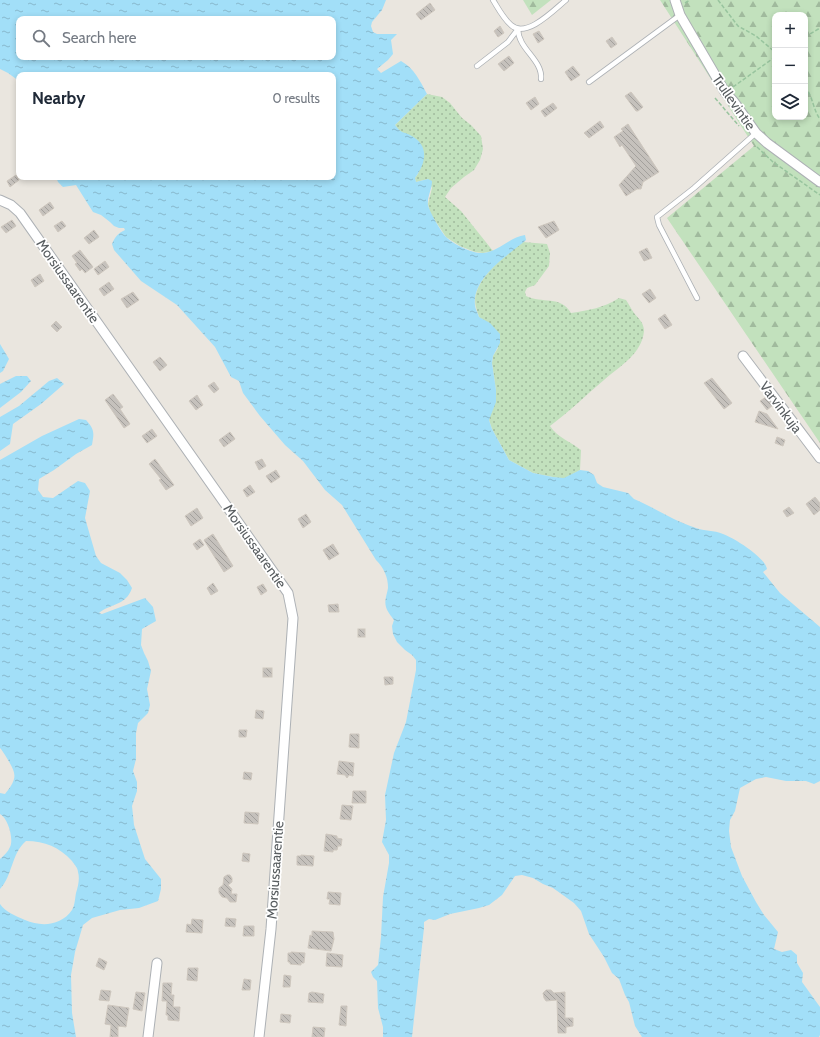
<!DOCTYPE html>
<html lang="en">
<head>
<meta charset="utf-8">
<style>
  body { margin:0; font-family:Cabin,sans-serif; background:#f2f2f3; color:#1f2937 }
  .controls { position:absolute; right:12px; top:12px; display:grid; overflow:hidden; border-radius:8px; box-shadow:0 2px 6px #0003 }
  .controls button { width:36px; height:36px; display:grid; place-items:center; padding:0; border:0; border-bottom:1px solid #e0e1e3; background:#fff; color:#1f2937; font:20px sans-serif }
  .list { margin:0; padding:0; list-style:none }
  h2 { display:flex; justify-content:space-between; align-items:center; height:52px; margin:0; padding:0 16px; font-size:17px }
  h2 small { font-size:13px; font-weight:400; color:#747a83 }
  .icon { flex:none; width:22px; height:22px; fill:none; stroke:currentColor; stroke-width:2; stroke-linecap:round; stroke-linejoin:round }
  .map { position:relative; flex:none; width:820px; height:1037px; overflow:hidden }
  .search { position:absolute; background:#fff; box-shadow:0 2px 6px #0003; left:16px; top:16px; width:320px; height:44px; display:flex; align-items:center; gap:10px; box-sizing:border-box; padding:0 14px; border-radius:8px; color:#747a83; font-size:15px }
  .panel { position:absolute; background:#fff; box-shadow:0 2px 6px #0003; left:16px; top:72px; width:320px; height:108px; border-radius:8px }
  .map>svg:first-child { display:block }
  .green { fill:url(#green-dots) }
  .forest { fill:url(#forest-firs); fill-rule:evenodd }
  .water { fill:url(#water-ripples); fill-rule:evenodd }
  .building { fill:url(#building-back-hatch); stroke:#cec7be }
  .lines { fill:none; stroke-linecap:round; stroke-linejoin:round }
  .service-casing { stroke:#adb1b5; stroke-width:6 }
  .minor-casing { stroke:#adb1b5; stroke-width:11 }
  .path { stroke:#98c49e; stroke-width:1.5; stroke-dasharray:4 2; stroke-linecap:butt }
  .service { stroke:#fff; stroke-width:4.5 }
  .minor { stroke:#fff; stroke-width:9 }
  .labels { text-anchor:middle; dominant-baseline:central; stroke-width:3.5; stroke-linejoin:round; paint-order:stroke }
  .street-label { font-size:14px; fill:#585d60; stroke:#fff }
</style>
</head>
<body>
<div class="map">
<svg width="820" height="1037" viewBox="0 0 820 1037">
  <defs>
    <pattern id="green-dots" width="8" height="8" patternUnits="userSpaceOnUse"><rect width="8" height="8" fill="#c2e1bd"/><path d="M2 2h.1M6 6h.1" fill="none" stroke="#a0ba9d" stroke-width="1.8" stroke-linecap="round"/></pattern>
    <pattern id="forest-firs" width="22" height="20" patternUnits="userSpaceOnUse"><rect width="22" height="20" fill="#c2e1bd"/><path d="M5 1l3.5 6h-7zM16 11l3.5 6h-7z" fill="#a0ba9d"/></pattern>
    <pattern id="water-ripples" width="26" height="14" patternUnits="userSpaceOnUse"><rect width="26" height="14" fill="#a2dff8"/><path d="M2 4q2-2 4 0t4 0M15 11q2-2 4 0t4 0" fill="none" stroke="#87b8cc"/></pattern>
    <pattern id="building-back-hatch" width="6" height="6" patternUnits="userSpaceOnUse"><rect width="6" height="6" fill="#c5c1bc"/><path d="M-1 5l2 2M0 0l6 6M5-1l2 2" fill="none" stroke="#a3a09c"/></pattern>
  </defs>
  <rect width="100%" height="100%" fill="#eae6df"/>
  <!-- green -->
  <g class="green">
    <polygon points="427,94 442,97 450,103 462,118 471,125 481,136 483,149 480,160 474,170 464,177 451,188 445,197 461,211 493,251 483,253 475,252 460,246 446,237 430,213 428,204 432,188 428,179 416,182 415,178 419,172 410,136 401,133 395,125"/>
    <path d="M523,242L547,244L550,253L549,266L535,285L527,288L525,292L526,296C542,304 561,295 571,313C590,310 603,308 619,298L626,300C629,304 631,309 634,313C639,319 644,323 644,331C642,354 619,367 604,380C586,395 569,412 550,426C558,438 571,442 581,450L580,470L564,479L553,477L533,473L509,460L492,429L489,420L496,390L492,363L493,356L498,348C490,335 479,322 476,307C469,282 506,255 523,242Z"/>
  </g>
  <!-- forest -->
  <g class="forest">
    <polygon points="523,0 551,0 532,15"/>
    <path d="M660,0H820V443L667,218L754,146ZM775,15H805V117H775Z"/>
  </g>
  <!-- water -->
  <g class="water">
    <path d="M0,0H386L382,10L372,22L371,26L373,32L377,34H397L391,40L393,54L388,60L377,69L381,73L401,61C414,68 420,81 427,94L395,125C402,134 402,131 410,135C430,145 426,163 415,178L416,182L428,179L432,181C432,189 427,197 428,205C429,211 442,233 446,237C453,244 473,254 483,253C498,252 510,237 525,235L526,240L525,241C507,256 472,278 475,305C475,309 478,313 479,317L490,323L500,334V343L493,356L492,363L496,390V402L489,420L492,429L509,460L533,473L553,477L564,478L580,470L588,471L594,475L597,483L603,487L628,493L634,499C655,508 674,521 696,528C704,531 714,530 723,534C734,538 765,557 767,569L763,572L780,593L820,627V781L814,784L806,781H786L766,777L756,779L740,788L735,811L730,820L729,831L731,847L742,876L756,902L764,915L778,932L774,949L782,952L791,950L797,955V963L803,973L802,982L820,1007V1035L819,1037H642L635,1026L629,1002L625,995L619,979L612,973L604,957L589,934L581,911L574,903L553,888L543,884L533,878L522,875L515,876L502,895L489,905L479,908L450,914L435,920L429,919L424,922V928L412,1037H383V1027L378,1008L377,981L373,977L371,972L378,965L381,937L383,897L389,863V855L382,842L386,820L385,795L394,753L406,722L416,670V660L412,655L405,650L397,642L393,634L392,626L394,620C391,616 387,611 386,607C384,600 387,595 388,588C388,577 384,568 376,560L342,505L325,490L303,461L285,445L260,416L243,393L239,381L231,377L215,347L177,305L141,281L114,250L112,244C115,237 118,233 125,230L124,228H119L114,226L110,222L101,215L93,212L76,185L63,187L58,182L56,177H333V75H19V81L8,73L0,69ZM19,19H333V57H19Z"/>
    <polygon points="0,344 9,359 3,371 0,373"/>
    <polygon points="16,376 27,376 31,381 21,392 0,408 0,384"/>
    <polygon points="57,378 64,384 41,404 13,424 10,444 0,451 0,417 19,406 49,381"/>
    <path d="M79,419L86,420C95,430 94,433 92,445L76,454L54,470L39,479L38,490L43,497L53,498L78,481L85,483L90,491L85,518L96,556L101,563L120,573L127,580L132,588C126,606 111,603 99,613L102,614L145,598L153,607L156,621L142,629L141,645L144,653L148,661L151,671L147,689L150,705L148,713L138,723L136,733V759L133,771L137,782V791L132,806L133,815L134,825L145,859L161,879V889L158,901L139,908L120,910L92,918L83,925L75,952L71,975L72,1013L76,1037H0V904C5,912 16,916 25,920C41,927 61,926 72,910C75,905 75,898 76,893C78,886 80,879 78,872C78,868 74,864 72,861C59,847 45,841 26,841C11,854 13,875 0,889V859C4,855 8,852 10,847C14,839 8,818 0,814V793L5,794C19,777 16,773 5,755C3,752 2,750 0,748V460L42,436Z"/>
  </g>
  <!-- building -->
  <g class="building">
    <polygon points="430,3 435,10 421,20 416,14"/>
    <polygon points="500,26 504,33 498,37 494,31"/>
    <polygon points="539,31 544,39 538,43 533,34"/>
    <polygon points="612,37 617,44 611,48 606,41"/>
    <polygon points="509,56 514,63 504,71 498,64"/>
    <polygon points="573,66 580,75 571,81 565,72"/>
    <polygon points="631,92 643,107 638,111 636,111 625,96"/>
    <polygon points="535,97 539,104 531,110 526,103"/>
    <polygon points="553,103 557,108 545,117 541,111"/>
    <polygon points="600,121 604,127 589,138 584,133"/>
    <polygon points="628,124 659,172 643,182 641,189 637,189 626,196 619,185 636,166 622,145 620,147 614,137 623,131 621,129"/>
    <polygon points="16,175 19,180 10,187 7,181"/>
    <polygon points="50,202 54,208 43,216 39,210"/>
    <polygon points="12,220 16,226 6,233 1,227"/>
    <polygon points="62,221 66,226 58,232 54,226"/>
    <polygon points="554,221 559,230 546,238 538,227"/>
    <polygon points="94,230 99,237 89,244 84,238"/>
    <polygon points="647,248 652,258 644,261 639,252"/>
    <polygon points="80,250 93,267 85,273 82,269 80,271 75,264 77,263 72,256"/>
    <polygon points="105,261 109,267 98,275 94,269"/>
    <polygon points="40,274 44,281 35,287 31,280"/>
    <polygon points="109,282 114,289 104,296 99,289"/>
    <polygon points="650,289 656,298 649,303 642,294"/>
    <polygon points="133,292 139,300 127,308 121,299"/>
    <polygon points="665,314 672,325 665,329 658,319"/>
    <polygon points="56,321 62,327 57,332 51,326"/>
    <polygon points="160,357 167,365 160,371 153,362"/>
    <polygon points="712,378 732,403 724,409 704,383"/>
    <polygon points="214,382 219,389 214,393 208,386"/>
    <polygon points="113,394 123,407 120,409 130,424 124,428 105,400"/>
    <polygon points="197,395 203,405 196,410 189,401"/>
    <polygon points="766,397 773,405 767,410 760,401"/>
    <polygon points="759,411 767,414 778,429 755,422"/>
    <polygon points="152,429 157,436 147,443 142,436"/>
    <polygon points="230,432 235,439 224,447 219,440"/>
    <polygon points="777,437 785,440 783,446 775,443"/>
    <polygon points="155,459 174,485 166,490 159,480 161,479 149,464"/>
    <polygon points="262,459 266,466 259,470 255,462"/>
    <polygon points="276,470 280,477 271,483 266,476"/>
    <polygon points="250,485 255,492 247,497 243,490"/>
    <polygon points="815,497 820,503 820,510 814,515 806,504"/>
    <polygon points="789,507 794,513 787,517 783,511"/>
    <polygon points="197,508 203,518 191,526 185,516"/>
    <polygon points="306,514 311,522 303,528 298,519"/>
    <polygon points="213,534 233,566 224,572 204,540"/>
    <polygon points="200,539 204,545 197,550 193,544"/>
    <polygon points="333,544 339,554 329,560 323,550"/>
    <polygon points="213,583 218,591 211,595 207,588"/>
    <polygon points="263,584 267,591 261,595 257,587"/>
    <polygon points="338,604 339,612 329,612 328,605"/>
    <rect x="358" y="629" width="7" height="8"/>
    <rect x="263" y="668" width="9" height="9"/>
    <polygon points="384,677 393,677 393,684 385,685"/>
    <polygon points="256,710 264,711 263,719 255,718"/>
    <polygon points="239,730 247,730 246,737 239,737"/>
    <polygon points="350,734 359,734 359,748 349,747"/>
    <polygon points="339,761 354,763 353,776 349,775 347,778 345,775 337,774"/>
    <polygon points="244,772 252,773 251,780 243,779"/>
    <polygon points="353,791 366,791 366,803 352,803"/>
    <polygon points="342,805 353,806 351,820 340,819"/>
    <polygon points="245,812 259,813 258,824 244,823"/>
    <polygon points="326,834 337,836 337,838 342,839 341,846 338,846 337,850 333,850 333,852 324,851"/>
    <polygon points="243,853 250,854 249,862 242,861"/>
    <polygon points="301,855 314,856 313,866 297,865 297,856 301,856"/>
    <polygon points="227,875 230,875 232,878 232,882 228,885 232,889 231,894 237,894 236,902 230,902 227,898 222,897 219,893 219,888 223,885 224,877"/>
    <polygon points="328,892 341,893 340,905 329,904 330,899 327,899"/>
    <polygon points="226,918 236,919 235,927 225,926"/>
    <polygon points="192,919 203,920 202,933 186,932 187,924 191,925"/>
    <polygon points="244,926 254,926 254,936 243,936"/>
    <polygon points="312,931 333,932 334,939 331,951 308,948 310,935 312,936"/>
    <polygon points="291,952 305,953 304,963 301,963 301,965 290,964 290,962 288,962 288,953 291,953"/>
    <polygon points="327,953 343,955 342,967 326,966"/>
    <polygon points="99,958 107,962 104,970 96,966"/>
    <polygon points="188,968 198,968 197,981 187,980"/>
    <polygon points="284,975 291,976 290,987 283,987"/>
    <polygon points="244,979 251,980 250,990 242,990"/>
    <polygon points="163,983 172,983 171,995 174,995 173,1007 180,1007 179,1021 168,1020 168,1015 166,1015 167,1001 162,1001"/>
    <polygon points="101,990 111,991 109,1001 99,1000"/>
    <polygon points="546,990 551,990 554,993 565,992 565,1018 573,1018 573,1026 566,1027 566,1033 558,1033 557,1000 546,1001 544,998 543,993"/>
    <polygon points="136,992 145,993 142,1011 133,1009"/>
    <polygon points="312,992 324,994 323,1003 308,1002 309,993"/>
    <polygon points="108,1005 129,1008 126,1027 118,1026 118,1037 110,1037 111,1025 105,1024"/>
    <polygon points="341,1006 347,1006 346,1026 339,1025"/>
    <polygon points="281,1014 291,1015 290,1023 280,1022"/>
    <polygon points="313,1027 325,1028 324,1037 312,1037"/>
  </g>
  <g class="lines">
    <defs>
      <g id="service">
        <path d="M493,0C498,8 503,18 511,25C526,39 554,10 566,0"/>
        <path d="M518,29C518,49 543,60 541,79"/>
        <polyline points="477,66 508,42 518,29"/>
        <polyline points="589,82 680,15"/>
        <polyline points="697,298 659,225 657,217 694,188 756,133"/>
      </g>
      <g id="minor">
        <polyline points="675,0 680,15 725,92 734,102 756,133 767,143 820,182"/>
        <polyline points="0,200 11,205 20,213 288,593 293,618 271,929 259,1037"/>
        <polyline points="743,356 820,458"/>
        <polyline points="148,1037 157,963"/>
      </g>
    </defs>
    <!-- service casing -->
    <use href="#service" class="service-casing"/>
    <!-- minor casing -->
    <use href="#minor" class="minor-casing"/>
    <!-- path -->
    <g class="path">
      <polyline points="718,0 738,26 756,36 775,52"/>
      <polyline points="685,3 690,0"/>
      <polyline points="805,37 820,28"/>
      <polyline points="733,87 775,57"/>
      <path d="M805,87C813,96 813,110 820,119"/>
      <polyline points="715,98 739,126"/>
      <polyline points="757,147 773,162 820,195"/>
    </g>
    <!-- service -->
    <use href="#service" class="service"/>
    <!-- minor -->
    <use href="#minor" class="minor"/>
  </g>
  <g class="labels">
    <!-- street labels -->
    <g class="street-label">
      <text transform="translate(734 102) rotate(55)">Trullevintie</text>
      <text transform="translate(68 281) rotate(55)">Morsiussaarentie</text>
      <text transform="translate(781 407) rotate(53)">Varvinkuja</text>
      <text transform="translate(255 546) rotate(55)">Morsiussaarentie</text>
      <text transform="translate(275 870) rotate(-86)">Morsiussaarentie</text>
    </g>
  </g>
</svg>
<div class="controls">
<button>+</button>
<button>−</button>
<button><svg class="icon" aria-label="layers" viewBox="0 0 24 24"><path d="M12 4l9 5-9 5-9-5zM3 14l9 5 9-5"/></svg></button>
</div>
<div class="search"><svg class="icon" aria-label="search" viewBox="0 0 24 24"><circle cx="10" cy="10" r="6"/><path d="M15 15l6 6"/></svg>Search here</div>
<section class="panel">
<h2>Nearby<small>0 results</small></h2>
<ul class="list">
</ul>
</section>
</div>
</body>
</html>
